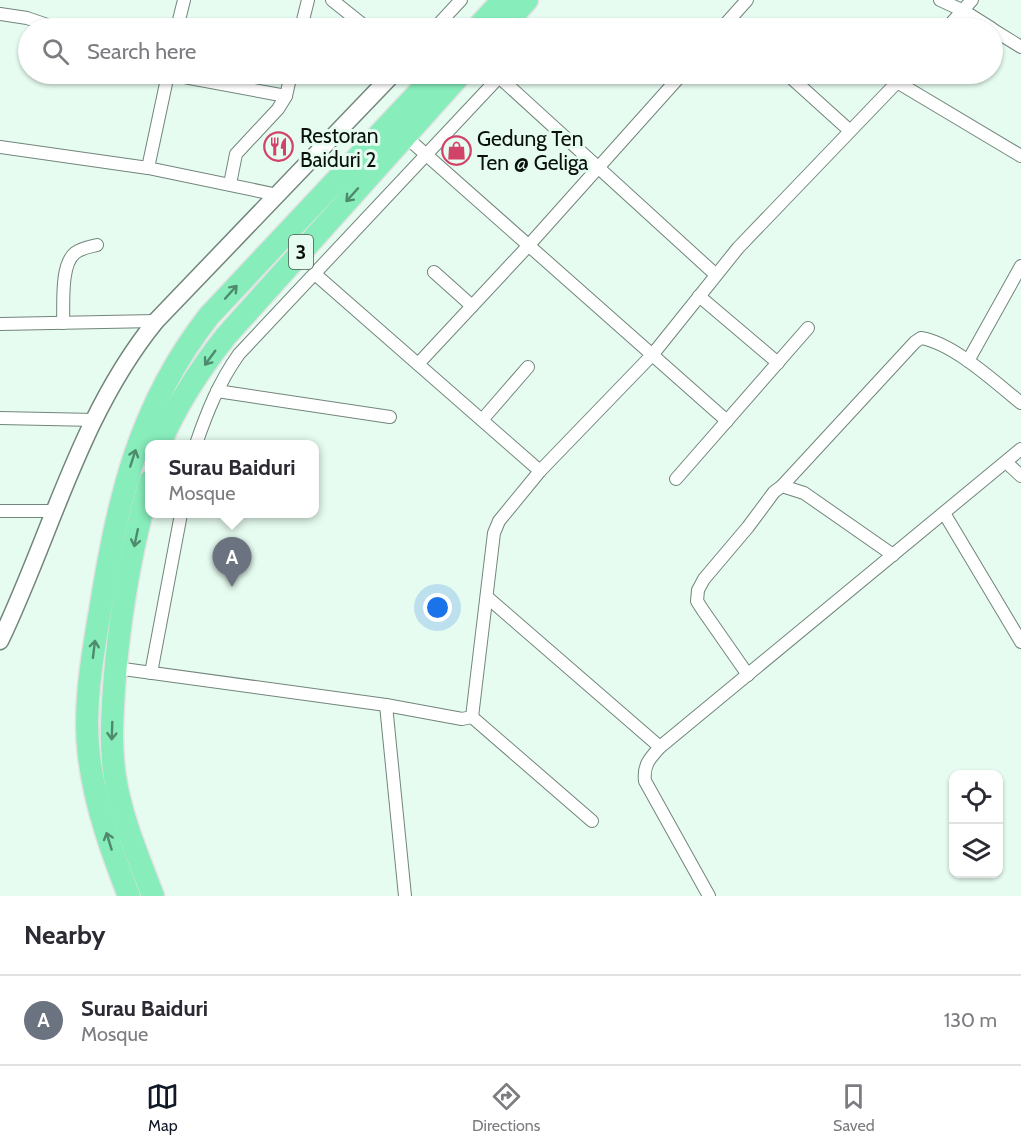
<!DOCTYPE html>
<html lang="en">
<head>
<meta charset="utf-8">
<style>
  body { margin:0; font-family:Cabin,sans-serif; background:#f7f7f7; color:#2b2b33 }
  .controls { position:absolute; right:18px; bottom:18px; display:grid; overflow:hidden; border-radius:12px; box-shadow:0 2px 4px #0004 }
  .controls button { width:54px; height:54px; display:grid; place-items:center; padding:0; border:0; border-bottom:2px solid #e1e1e2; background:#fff; color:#2b2b33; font:30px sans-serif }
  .you { position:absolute; left:438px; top:608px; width:21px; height:21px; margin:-15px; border:4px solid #fff; border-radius:50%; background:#1a73e8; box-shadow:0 0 0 9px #1a73e833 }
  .badge { display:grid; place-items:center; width:39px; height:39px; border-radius:50%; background:#111827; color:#fff; font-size:20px; font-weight:700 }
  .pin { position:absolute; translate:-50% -50px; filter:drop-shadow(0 2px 3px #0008) }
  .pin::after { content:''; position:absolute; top:32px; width:21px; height:18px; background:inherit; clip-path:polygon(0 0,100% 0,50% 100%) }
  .popup { position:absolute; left:145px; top:440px; width:174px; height:78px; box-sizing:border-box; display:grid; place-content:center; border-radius:12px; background:#fff; filter:drop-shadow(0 2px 4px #0005); font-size:20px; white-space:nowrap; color:#7c7c81 }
  .popup b { font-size:22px; color:#2b2b33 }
  .popup::after { content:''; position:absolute; left:50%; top:100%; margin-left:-12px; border:12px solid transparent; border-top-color:#fff }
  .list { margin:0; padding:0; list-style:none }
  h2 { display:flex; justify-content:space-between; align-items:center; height:78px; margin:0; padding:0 24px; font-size:26px }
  h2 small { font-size:20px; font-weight:400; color:#7c7c81 }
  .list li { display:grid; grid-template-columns:39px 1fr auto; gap:18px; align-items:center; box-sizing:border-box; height:90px; padding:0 24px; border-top:2px solid #e1e1e2 }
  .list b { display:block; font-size:22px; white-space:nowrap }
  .list p { margin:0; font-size:20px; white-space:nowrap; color:#7c7c81 }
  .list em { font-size:20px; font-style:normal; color:#7c7c81 }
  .icon { flex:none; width:33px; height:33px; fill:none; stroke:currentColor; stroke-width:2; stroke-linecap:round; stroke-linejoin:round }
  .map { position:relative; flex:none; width:1021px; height:896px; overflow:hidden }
  .search { position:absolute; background:#fff; box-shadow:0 2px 4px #0004; left:18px; right:18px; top:18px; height:66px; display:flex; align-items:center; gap:15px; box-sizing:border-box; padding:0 21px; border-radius:33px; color:#7c7c81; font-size:22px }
  .sheet { height:168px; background:#fff }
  nav { display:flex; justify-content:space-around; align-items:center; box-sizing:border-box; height:84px; border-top:2px solid #e1e1e2; background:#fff; font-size:16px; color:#7c7c81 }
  nav a { display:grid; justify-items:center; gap:3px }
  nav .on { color:#111827 }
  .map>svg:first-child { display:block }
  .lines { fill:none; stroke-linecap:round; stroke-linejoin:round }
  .street-casing { stroke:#72857b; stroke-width:14 }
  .secondary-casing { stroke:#72857b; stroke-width:19 }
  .highway-casing { stroke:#e2e2e2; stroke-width:25 }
  .street { stroke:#fff; stroke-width:12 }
  .secondary { stroke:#fff; stroke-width:16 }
  .highway { stroke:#87edbb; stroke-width:22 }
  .oneway { stroke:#4f8a6d }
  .labels { text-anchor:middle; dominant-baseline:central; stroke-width:6; stroke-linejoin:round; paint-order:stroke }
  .shield { fill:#e6fcf0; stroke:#4c5851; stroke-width:1.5 }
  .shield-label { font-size:20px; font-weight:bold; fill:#0a110d }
  .poi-label { font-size:21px; fill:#0a110d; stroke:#e6fcf0; text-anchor:start }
</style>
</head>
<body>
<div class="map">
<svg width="1021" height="896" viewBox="0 0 1021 896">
  <rect width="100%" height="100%" fill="#e6fcf0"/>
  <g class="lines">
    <defs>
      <g id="street">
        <polyline points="332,0 367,28"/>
        <polyline points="940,0 964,11 991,28"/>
        <polyline points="0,14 27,18 56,28"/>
        <polyline points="177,28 184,0"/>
        <polyline points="301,28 308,0"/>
        <polyline points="435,28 461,0"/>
        <polyline points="722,28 747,0"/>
        <polyline points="947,28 972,0"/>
        <polyline points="992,29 1021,47"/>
        <polyline points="168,74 286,96"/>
        <polyline points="787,74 849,130"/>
        <polyline points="499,77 715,274"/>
        <polyline points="897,82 1021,156"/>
        <polyline points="405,136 727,421"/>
        <polyline points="0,147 148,168 278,195"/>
        <polyline points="148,168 168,74"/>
        <polyline points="230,184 236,154 278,109 286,96 291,74"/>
        <polyline points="434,272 472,306"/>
        <polyline points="315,274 540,471"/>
        <polyline points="699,296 778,363"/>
        <path d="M63,323C64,305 60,265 75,253C81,248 89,247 97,245"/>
        <polyline points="0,324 156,321"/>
        <polyline points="968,361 1021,266"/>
        <polyline points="418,364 529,245 682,74"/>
        <polyline points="217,391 390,417"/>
        <polyline points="0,418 95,420"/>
        <polyline points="482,420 528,367"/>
        <path d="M196,444C207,412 219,382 239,354L502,74"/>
        <polyline points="1006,462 1021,476"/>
        <polyline points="676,479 808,328"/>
        <path d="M782,486L915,342L921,338C953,343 995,382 1021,403"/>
        <polyline points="0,511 55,511"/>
        <polyline points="944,513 1021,642"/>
        <polyline points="487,597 660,747"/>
        <polyline points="116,668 386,705 462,719 472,717 494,533 499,521 540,471 653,354 738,248 905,74"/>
        <polyline points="151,673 181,514"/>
        <polyline points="748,675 702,609 697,601 698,590 704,579 748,527 774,492 782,486 804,493 893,555"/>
        <polyline points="386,705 405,896"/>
        <polyline points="472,717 592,821"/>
        <path d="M709,896L645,781C643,765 650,758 660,747L1021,449"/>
      </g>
      <path id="secondary" d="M0,641C51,535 80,414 156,321L393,74"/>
      <g id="highway">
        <polyline points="477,28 503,0"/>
        <polyline points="502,28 527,0"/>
        <path d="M160,444C176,405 200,369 226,336L461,74"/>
        <path d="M150,481C131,548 119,618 114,688C112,720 110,751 116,783C123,822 139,859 153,896"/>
        <path d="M129,896C111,850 95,805 89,756C83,709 92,658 100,611C118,500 138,407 209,316L436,74"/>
      </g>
    </defs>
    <!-- street casing -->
    <use href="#street" class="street-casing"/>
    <!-- secondary casing -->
    <use href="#secondary" class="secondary-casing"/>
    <!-- highway casing -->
    <use href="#highway" class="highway-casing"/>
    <!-- street -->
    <use href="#street" class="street"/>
    <!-- secondary -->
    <use href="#secondary" class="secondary"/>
    <!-- highway -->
    <use href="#highway" class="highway"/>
  </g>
  <!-- one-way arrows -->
  <defs><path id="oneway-shaft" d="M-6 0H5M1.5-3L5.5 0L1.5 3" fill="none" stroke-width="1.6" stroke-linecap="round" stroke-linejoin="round" transform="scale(1.5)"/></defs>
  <g class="oneway">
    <use href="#oneway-shaft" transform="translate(352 195) rotate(132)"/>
    <use href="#oneway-shaft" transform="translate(231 292) rotate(-48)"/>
    <use href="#oneway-shaft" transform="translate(210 358) rotate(126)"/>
    <use href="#oneway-shaft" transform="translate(133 458) rotate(-72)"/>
    <use href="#oneway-shaft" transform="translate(136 538) rotate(102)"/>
    <use href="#oneway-shaft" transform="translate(94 649) rotate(-83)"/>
    <use href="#oneway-shaft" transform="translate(112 731) rotate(92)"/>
    <use href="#oneway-shaft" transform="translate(109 841) rotate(-107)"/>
  </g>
  <!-- icons -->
  <defs>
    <symbol id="restaurant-ring" viewBox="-11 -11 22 22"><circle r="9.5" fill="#e6fcf0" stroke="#d2436a" stroke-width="1.5"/><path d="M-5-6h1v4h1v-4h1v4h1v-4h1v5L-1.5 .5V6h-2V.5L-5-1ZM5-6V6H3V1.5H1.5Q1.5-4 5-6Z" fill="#d2436a"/></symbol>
    <symbol id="shop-ring" viewBox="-11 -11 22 22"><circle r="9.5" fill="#e6fcf0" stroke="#d2436a" stroke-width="1.5"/><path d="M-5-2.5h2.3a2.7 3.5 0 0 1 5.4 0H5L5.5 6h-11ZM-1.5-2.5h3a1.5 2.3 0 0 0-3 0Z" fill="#d2436a"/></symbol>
  </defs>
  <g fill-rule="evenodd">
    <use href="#restaurant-ring" x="262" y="130" width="33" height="33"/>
    <use href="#shop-ring" x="440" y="134" width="33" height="33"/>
  </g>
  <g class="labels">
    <!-- shield labels -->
    <rect class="shield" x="289" y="235" width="24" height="34" rx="4.5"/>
    <g class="shield-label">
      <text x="301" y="252">3</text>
    </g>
    <!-- poi labels -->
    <g class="poi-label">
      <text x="300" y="135">Restoran<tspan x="300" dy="24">Baiduri 2</tspan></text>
      <text x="477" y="138">Gedung Ten<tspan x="477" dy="24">Ten @ Geliga</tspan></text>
    </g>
  </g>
</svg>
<div class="controls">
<button><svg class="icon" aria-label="locate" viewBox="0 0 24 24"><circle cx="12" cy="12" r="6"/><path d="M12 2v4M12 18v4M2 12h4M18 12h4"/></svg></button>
<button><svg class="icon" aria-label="layers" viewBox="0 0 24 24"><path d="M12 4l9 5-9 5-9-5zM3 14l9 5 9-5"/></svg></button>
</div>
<div class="you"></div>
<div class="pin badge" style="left:232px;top:587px;background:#6b7280">A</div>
<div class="popup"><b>Surau Baiduri</b>Mosque</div>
<div class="search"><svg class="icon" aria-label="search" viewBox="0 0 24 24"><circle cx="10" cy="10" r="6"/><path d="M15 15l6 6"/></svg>Search here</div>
</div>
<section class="sheet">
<h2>Nearby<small></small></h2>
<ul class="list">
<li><span class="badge" style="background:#6b7280">A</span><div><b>Surau Baiduri</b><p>Mosque</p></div><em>130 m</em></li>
</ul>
</section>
<nav>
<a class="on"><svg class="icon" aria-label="map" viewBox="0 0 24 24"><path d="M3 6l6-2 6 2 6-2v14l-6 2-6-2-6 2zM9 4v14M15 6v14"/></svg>Map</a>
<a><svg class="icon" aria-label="directions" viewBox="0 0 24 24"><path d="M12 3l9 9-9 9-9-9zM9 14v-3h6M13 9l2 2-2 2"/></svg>Directions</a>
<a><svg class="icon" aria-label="saved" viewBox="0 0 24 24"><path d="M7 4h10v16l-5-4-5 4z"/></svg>Saved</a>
</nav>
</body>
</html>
